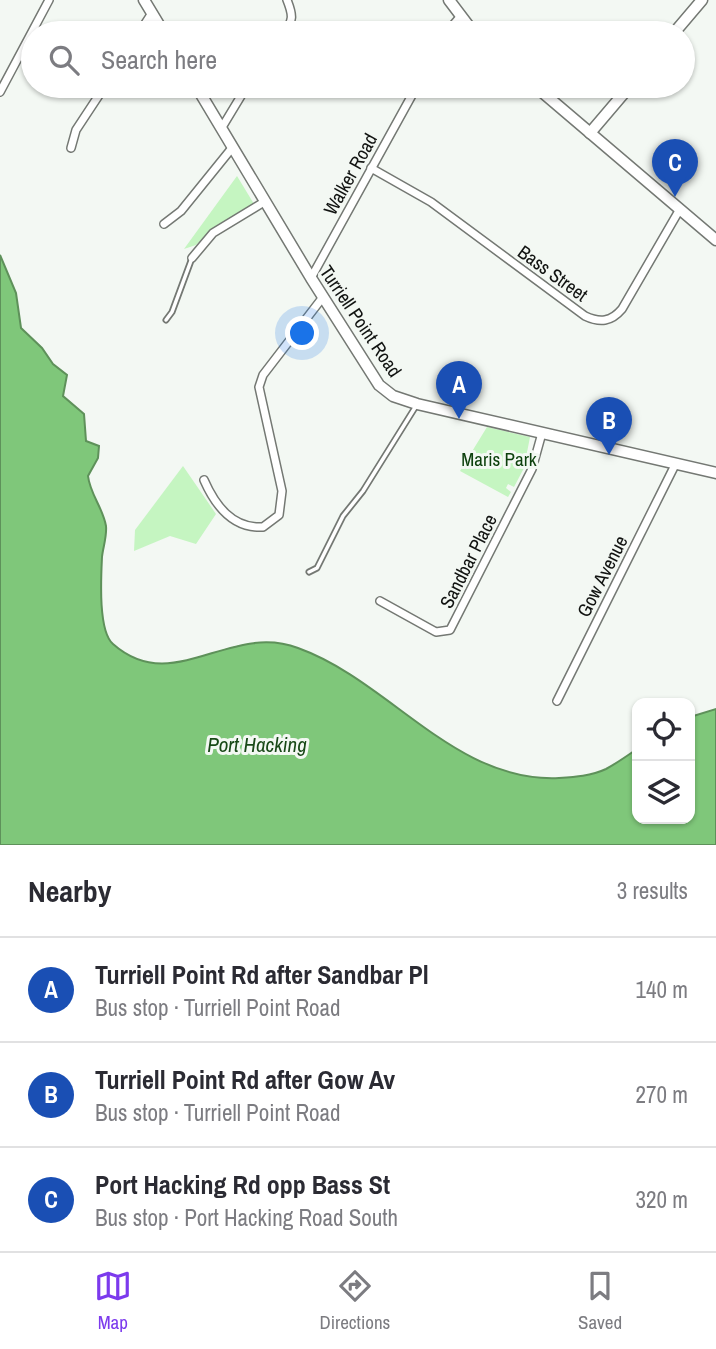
<!DOCTYPE html>
<html lang="en">
<head>
<meta charset="utf-8">
<style>
  body { margin:0; font-family:"Archivo Narrow",sans-serif; background:#f7f7f7; color:#2b2b33 }
  .controls { position:absolute; right:21px; bottom:21px; display:grid; overflow:hidden; border-radius:14px; box-shadow:0 2px 5px #0004 }
  .controls button { width:63px; height:63px; display:grid; place-items:center; padding:0; border:0; border-bottom:2px solid #e1e1e2; background:#fff; color:#2b2b33; font:35px sans-serif }
  .you { position:absolute; left:303px; top:334px; width:24px; height:24px; margin:-18px; border:5px solid #fff; border-radius:50%; background:#1a73e8; box-shadow:0 0 0 10px #1a73e833 }
  .badge { display:grid; place-items:center; width:46px; height:46px; border-radius:50%; background:#7c3aed; color:#fff; font-size:23px; font-weight:700 }
  .pin { position:absolute; translate:-50% -58px; filter:drop-shadow(0 2px 4px #0008) }
  .pin::after { content:''; position:absolute; top:37px; width:24px; height:21px; background:inherit; clip-path:polygon(0 0,100% 0,50% 100%) }
  .list { margin:0; padding:0; list-style:none }
  h2 { display:flex; justify-content:space-between; align-items:center; height:91px; margin:0; padding:0 28px; font-size:30px }
  h2 small { font-size:23px; font-weight:400; color:#7c7c81 }
  .list li { display:grid; grid-template-columns:46px 1fr auto; gap:21px; align-items:center; box-sizing:border-box; height:105px; padding:0 28px; border-top:2px solid #e1e1e2 }
  .list b { display:block; font-size:26px; white-space:nowrap }
  .list p { margin:0; font-size:23px; white-space:nowrap; color:#7c7c81 }
  .list em { font-size:23px; font-style:normal; color:#7c7c81 }
  .icon { flex:none; width:38px; height:38px; fill:none; stroke:currentColor; stroke-width:2; stroke-linecap:round; stroke-linejoin:round }
  .map { position:relative; flex:none; width:716px; height:845px; overflow:hidden }
  .search { position:absolute; background:#fff; box-shadow:0 2px 5px #0004; left:21px; right:21px; top:21px; height:77px; display:flex; align-items:center; gap:18px; box-sizing:border-box; padding:0 24px; border-radius:38px; color:#7c7c81; font-size:26px }
  .sheet { height:406px; background:#fff }
  nav { display:flex; justify-content:space-around; align-items:center; box-sizing:border-box; height:98px; border-top:2px solid #e1e1e2; background:#fff; font-size:19px; color:#7c7c81 }
  nav a { display:grid; justify-items:center; gap:4px }
  nav .on { color:#7c3aed }
  .map>svg:first-child { display:block }
  .green { fill:#c5f5c1 }
  .water { fill:#7fc77a; stroke:#5e915a; stroke-width:2 }
  .lines { fill:none; stroke-linecap:round; stroke-linejoin:round }
  .lane-casing { stroke:#747873; stroke-width:7 }
  .street-casing { stroke:#747873; stroke-width:10 }
  .secondary-casing { stroke:#747873; stroke-width:13 }
  .lane { stroke:#fff; stroke-width:3.5 }
  .street { stroke:#fff; stroke-width:7 }
  .secondary { stroke:#fff; stroke-width:10 }
  .labels { text-anchor:middle; dominant-baseline:central; stroke-width:6; stroke-linejoin:round; paint-order:stroke }
  .street-label { font-size:19px; fill:#111311; stroke:#f3f8f3 }
  .park-label { font-size:19px; fill:#0d400d; stroke:#f3f8f3 }
  .water-label { font-size:21px; font-style:italic; fill:#184917; stroke:#f3f8f3 }
</style>
</head>
<body>
<div class="map">
<svg width="716" height="845" viewBox="0 0 716 845">
  <rect width="100%" height="100%" fill="#f3f8f3"/>
  <!-- green -->
  <g class="green">
    <polygon points="237,176 254,204 211,230 196,245 184,249"/>
    <polygon points="487,427 530,437 524,468 514,487 508,484 506,488 511,492 508,497 460,471"/>
    <polygon points="183,466 216,514 196,544 170,536 134,551 135,530"/>
  </g>
  <!-- water -->
  <path class="water" d="M0,255L16,293L21,328L42,348L53,364L67,375L63,396L84,414L86,441L99,446L98,458L88,476C90,494 103,508 106,526C107,537 103,547 102,557C101,578 98,631 113,644C173,697 229,622 298,648C390,681 455,783 559,778C575,777 591,776 606,769C617,763 627,756 637,749V819H690V717L716,709V845H0Z"/>
  <g class="lines">
    <defs>
      <g id="lane">
        <polyline points="166,320 172,312 192,258"/>
        <polyline points="309,572 317,568 343,516 363,491 416,406"/>
      </g>
      <g id="street">
        <polyline points="139,33 152,13"/>
        <path d="M283,33C294,21 293,15 287,0"/>
        <polyline points="446,33 460,17"/>
        <polyline points="0,92 49,0"/>
        <polyline points="221,129 247,86"/>
        <polyline points="71,148 76,130 105,86"/>
        <path d="M371,168L431,202L585,316C600,323 611,322 622,309L680,209"/>
        <polyline points="164,224 181,211 232,148"/>
        <polyline points="192,258 213,233 264,202"/>
        <polyline points="311,278 417,86"/>
        <path d="M204,480C215,505 232,529 263,527L279,515L282,491L259,387L263,375L323,297"/>
        <polyline points="380,601 436,632 450,630 532,469 542,433"/>
        <polyline points="557,701 675,465"/>
      </g>
      <g id="secondary">
        <polyline points="144,0 164,33"/>
        <polyline points="449,0 474,33"/>
        <polyline points="674,33 702,0"/>
        <polyline points="196,86 311,278 379,385 393,396 417,404 716,473"/>
        <polyline points="535,86 716,240"/>
        <polyline points="590,133 630,86"/>
      </g>
    </defs>
    <!-- lane casing -->
    <use href="#lane" class="lane-casing"/>
    <!-- street casing -->
    <use href="#street" class="street-casing"/>
    <!-- secondary casing -->
    <use href="#secondary" class="secondary-casing"/>
    <!-- lane -->
    <use href="#lane" class="lane"/>
    <!-- street -->
    <use href="#street" class="street"/>
    <!-- secondary -->
    <use href="#secondary" class="secondary"/>
  </g>
  <g class="labels">
    <!-- street labels -->
    <g class="street-label">
      <text transform="translate(350 174) rotate(-61)">Walker Road</text>
      <text transform="translate(553 273) rotate(36)">Bass Street</text>
      <text transform="translate(361 321) rotate(56)">Turriell Point Road</text>
      <text transform="translate(468 561) rotate(-63)">Sandbar Place</text>
      <text transform="translate(602 576) rotate(-63)">Gow Avenue</text>
    </g>
    <!-- park labels -->
    <g class="park-label">
      <text x="499" y="459">Maris Park</text>
    </g>
    <!-- water labels -->
    <g class="water-label">
      <text x="257" y="744">Port Hacking</text>
    </g>
  </g>
</svg>
<div class="controls">
<button><svg class="icon" aria-label="locate" viewBox="0 0 24 24"><circle cx="12" cy="12" r="6"/><path d="M12 2v4M12 18v4M2 12h4M18 12h4"/></svg></button>
<button><svg class="icon" aria-label="layers" viewBox="0 0 24 24"><path d="M12 4l9 5-9 5-9-5zM3 14l9 5 9-5"/></svg></button>
</div>
<div class="you"></div>
<div class="pin badge" style="left:459px;top:419px;background:#1a4fb4">A</div>
<div class="pin badge" style="left:609px;top:455px;background:#1a4fb4">B</div>
<div class="pin badge" style="left:675px;top:197px;background:#1a4fb4">C</div>
<div class="search"><svg class="icon" aria-label="search" viewBox="0 0 24 24"><circle cx="10" cy="10" r="6"/><path d="M15 15l6 6"/></svg>Search here</div>
</div>
<section class="sheet">
<h2>Nearby<small>3 results</small></h2>
<ul class="list">
<li><span class="badge" style="background:#1a4fb4">A</span><div><b>Turriell Point Rd after Sandbar Pl</b><p>Bus stop · Turriell Point Road</p></div><em>140 m</em></li>
<li><span class="badge" style="background:#1a4fb4">B</span><div><b>Turriell Point Rd after Gow Av</b><p>Bus stop · Turriell Point Road</p></div><em>270 m</em></li>
<li><span class="badge" style="background:#1a4fb4">C</span><div><b>Port Hacking Rd opp Bass St</b><p>Bus stop · Port Hacking Road South</p></div><em>320 m</em></li>
</ul>
</section>
<nav>
<a class="on"><svg class="icon" aria-label="map" viewBox="0 0 24 24"><path d="M3 6l6-2 6 2 6-2v14l-6 2-6-2-6 2zM9 4v14M15 6v14"/></svg>Map</a>
<a><svg class="icon" aria-label="directions" viewBox="0 0 24 24"><path d="M12 3l9 9-9 9-9-9zM9 14v-3h6M13 9l2 2-2 2"/></svg>Directions</a>
<a><svg class="icon" aria-label="saved" viewBox="0 0 24 24"><path d="M7 4h10v16l-5-4-5 4z"/></svg>Saved</a>
</nav>
</body>
</html>
